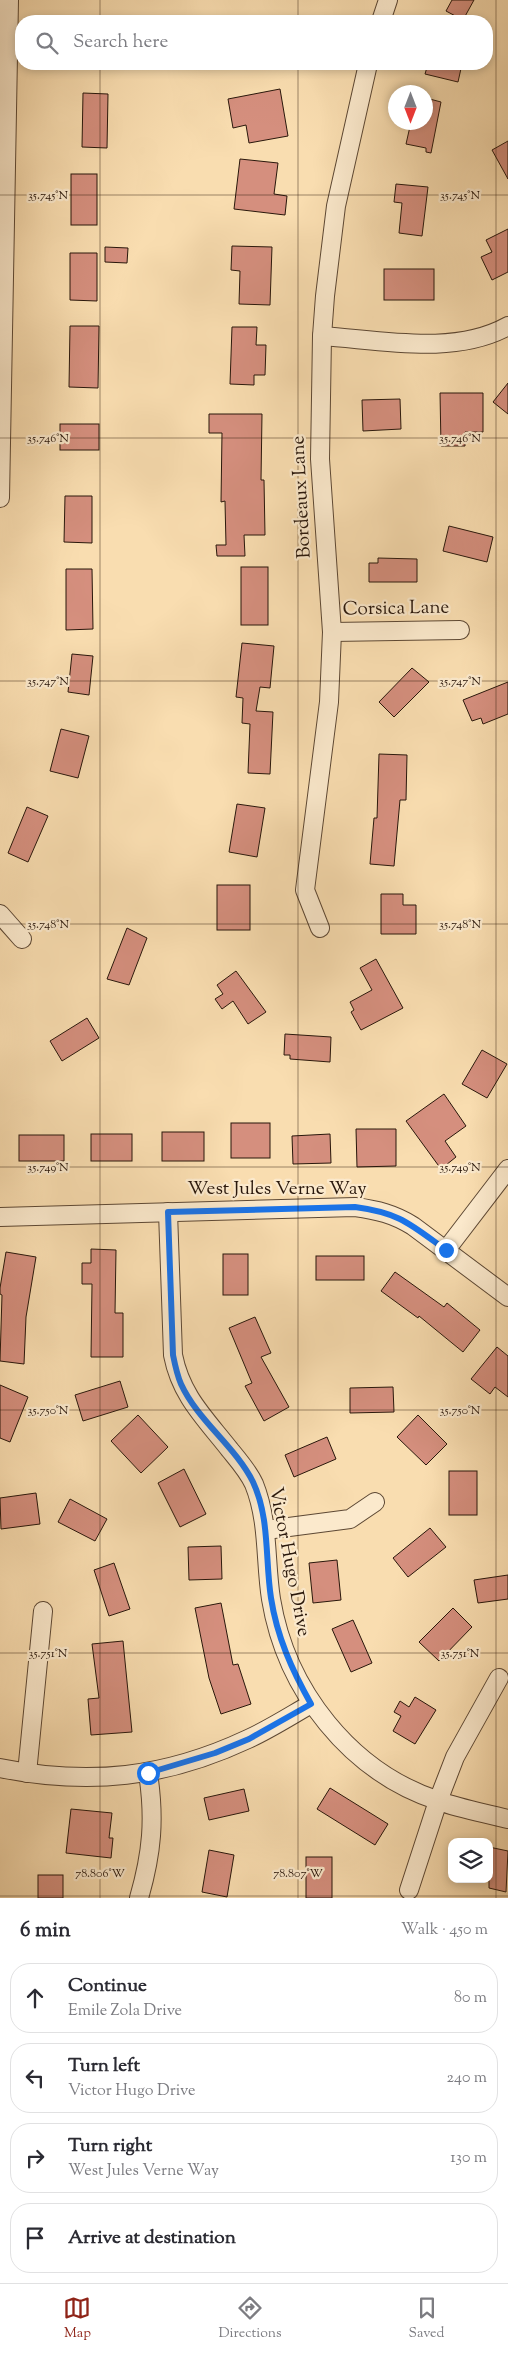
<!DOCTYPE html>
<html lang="en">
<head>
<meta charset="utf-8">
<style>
  body { margin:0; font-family:"Sorts Mill Goudy",serif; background:#f2f2f3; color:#2b2b33 }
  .controls { position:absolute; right:15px; bottom:15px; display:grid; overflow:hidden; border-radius:10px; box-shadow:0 2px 8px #0003 }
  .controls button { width:45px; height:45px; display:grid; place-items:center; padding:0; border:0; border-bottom:1px solid #e1e1e2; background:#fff; color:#2b2b33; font:25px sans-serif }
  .compass { position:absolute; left:388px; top:85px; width:45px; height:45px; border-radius:50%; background:#fff; box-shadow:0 2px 8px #0003; rotate:180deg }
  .stop { position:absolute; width:15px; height:15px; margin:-11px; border:4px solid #1a73e8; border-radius:50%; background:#fff }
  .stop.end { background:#1a73e8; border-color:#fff; box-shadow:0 1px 5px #0008 }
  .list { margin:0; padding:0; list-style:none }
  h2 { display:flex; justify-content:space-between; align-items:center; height:65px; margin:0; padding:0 20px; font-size:21px }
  h2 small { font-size:16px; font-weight:400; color:#7c7c81 }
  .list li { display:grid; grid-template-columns:32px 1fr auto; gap:15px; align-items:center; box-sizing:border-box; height:70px; margin:0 10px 10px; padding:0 10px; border:1px solid #e1e1e2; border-radius:20px }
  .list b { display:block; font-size:19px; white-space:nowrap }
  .list p { margin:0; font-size:16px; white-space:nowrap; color:#7c7c81 }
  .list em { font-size:16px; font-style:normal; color:#7c7c81 }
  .icon { flex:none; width:28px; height:28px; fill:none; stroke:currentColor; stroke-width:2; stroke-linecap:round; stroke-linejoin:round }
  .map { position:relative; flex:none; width:508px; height:1898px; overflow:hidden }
  .search { position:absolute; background:#fff; box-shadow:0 2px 8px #0003; left:15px; right:15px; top:15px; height:55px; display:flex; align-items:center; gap:12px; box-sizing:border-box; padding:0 18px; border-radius:20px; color:#7c7c81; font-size:19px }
  .sheet { height:385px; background:#fff }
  nav { display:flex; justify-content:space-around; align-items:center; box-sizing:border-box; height:70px; border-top:1px solid #e1e1e2; background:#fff; font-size:14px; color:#7c7c81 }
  nav a { display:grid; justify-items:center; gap:2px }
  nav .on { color:#8f2418 }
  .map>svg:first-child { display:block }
  .building { fill:#d58f7e; stroke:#29170b }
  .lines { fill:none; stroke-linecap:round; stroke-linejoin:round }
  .minor-casing { stroke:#5d4834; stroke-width:20 }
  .minor { stroke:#fbe9cc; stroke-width:18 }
  .route { stroke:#1a73e8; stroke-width:6 }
  .ticks { fill:none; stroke:#29170b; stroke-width:1; stroke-opacity:0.45 }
  .labels { text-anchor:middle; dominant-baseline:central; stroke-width:4.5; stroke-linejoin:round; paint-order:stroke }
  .street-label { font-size:19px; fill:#29170b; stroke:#fbe9cc }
  .ticks-label { font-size:12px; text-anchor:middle; fill:#29170b; stroke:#fbe9cc; stroke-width:4.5; stroke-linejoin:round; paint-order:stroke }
</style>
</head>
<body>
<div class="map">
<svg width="508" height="1898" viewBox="0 0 508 1898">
  <rect width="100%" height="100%" fill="#f9ddb0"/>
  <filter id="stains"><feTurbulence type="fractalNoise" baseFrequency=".004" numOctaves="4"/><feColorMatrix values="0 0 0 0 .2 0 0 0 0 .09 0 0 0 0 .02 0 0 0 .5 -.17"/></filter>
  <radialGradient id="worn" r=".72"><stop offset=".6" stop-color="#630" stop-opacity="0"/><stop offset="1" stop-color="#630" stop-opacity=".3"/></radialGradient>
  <!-- building -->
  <g class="building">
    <polygon points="452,0 474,0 463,20 446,11"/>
    <polygon points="428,64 462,64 458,82 425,74"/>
    <polygon points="280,89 288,136 249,143 246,125 233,128 228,99"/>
    <polygon points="83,93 108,94 107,148 82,147"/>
    <polygon points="426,98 441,102 431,153 426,152 426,148 406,144 411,122 426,122"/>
    <polygon points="508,141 508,179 492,150"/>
    <polygon points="240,159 278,163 274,194 287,196 285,215 234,209"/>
    <rect x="71" y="174" width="26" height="51"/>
    <polygon points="396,184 428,187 422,236 399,233 402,203 394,202"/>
    <polygon points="508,229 508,272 492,280 481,257 492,252 486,240"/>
    <polygon points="232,246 272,247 270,305 239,304 240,271 231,270"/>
    <polygon points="105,247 128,248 127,263 105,262"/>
    <polygon points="70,253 97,253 97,301 70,300"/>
    <rect x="384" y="269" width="50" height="31"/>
    <polygon points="70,326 99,326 98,388 69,387"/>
    <polygon points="232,327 257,327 256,345 266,345 265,375 254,375 254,385 230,384"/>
    <polygon points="508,383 508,414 493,402"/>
    <polygon points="440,393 483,393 483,432 465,432 465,446 441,446"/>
    <polygon points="400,399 401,429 363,431 362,400"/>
    <polygon points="209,414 262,414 261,480 264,480 265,535 244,535 245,556 217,556 216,545 226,545 225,501 221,502 222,433 209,433"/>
    <rect x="60" y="424" width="39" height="26"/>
    <polygon points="65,496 92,496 92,543 64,542"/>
    <polygon points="449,526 493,537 487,562 443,551"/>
    <polygon points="378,558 417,559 417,582 369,582 369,563 378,563"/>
    <rect x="241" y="567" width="27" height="58"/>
    <polygon points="66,569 92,569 93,629 66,630"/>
    <polygon points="242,643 274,646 270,688 260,687 256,711 273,712 270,774 248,773 250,724 242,723 243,698 236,697"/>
    <polygon points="72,654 93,656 89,695 68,692"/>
    <polygon points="412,668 429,682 394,717 379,702"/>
    <polygon points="508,682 508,714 483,724 481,718 472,721 463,700"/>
    <polygon points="61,729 89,736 78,778 50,771"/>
    <polygon points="379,754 407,755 406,800 400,800 394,866 370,864 374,818 377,818"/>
    <polygon points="237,804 265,808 257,857 229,852"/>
    <polygon points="27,807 48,816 28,862 8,853"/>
    <rect x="217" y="885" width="33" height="45"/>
    <polygon points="381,894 403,894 403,905 416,905 416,934 381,934"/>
    <polygon points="127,928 147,938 129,985 107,979"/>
    <polygon points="376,959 403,1008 361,1030 351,1012 354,1010 350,1002 372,990 360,968"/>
    <polygon points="236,971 266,1012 248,1024 233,1001 222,1009 215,999 223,994 217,985"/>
    <polygon points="87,1018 99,1038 62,1061 50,1041"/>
    <polygon points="285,1034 331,1037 330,1062 290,1059 290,1055 284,1055"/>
    <polygon points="482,1050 507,1064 487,1098 462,1084"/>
    <polygon points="444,1094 466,1126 445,1141 456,1157 441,1169 406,1121"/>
    <rect x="231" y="1123" width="39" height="35"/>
    <polygon points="356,1129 396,1129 396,1166 357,1167"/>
    <rect x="162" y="1132" width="42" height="29"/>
    <rect x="91" y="1134" width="41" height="27"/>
    <polygon points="330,1134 331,1163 293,1164 292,1136"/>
    <rect x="19" y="1135" width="45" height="26"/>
    <polygon points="91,1249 116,1250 115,1313 123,1313 123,1357 91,1357 92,1284 82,1284 82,1263 91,1263"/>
    <polygon points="6,1252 36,1257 26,1317 24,1364 0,1361 2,1295 0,1294 0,1288"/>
    <rect x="223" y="1254" width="25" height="41"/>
    <rect x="316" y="1256" width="48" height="24"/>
    <polygon points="395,1272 444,1307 447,1303 480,1330 463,1352 419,1316 418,1318 381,1291"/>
    <polygon points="255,1317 271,1353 261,1357 289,1407 264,1421 245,1386 252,1383 229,1328"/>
    <polygon points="497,1347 508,1356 508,1397 495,1387 490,1394 471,1379"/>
    <polygon points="120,1381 128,1407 83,1421 75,1395"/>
    <polygon points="0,1385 28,1397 10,1442 0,1438"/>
    <polygon points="393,1387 394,1412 350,1413 350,1388"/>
    <polygon points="138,1415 168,1447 141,1473 111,1441"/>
    <polygon points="418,1415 447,1444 426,1465 397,1437"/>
    <polygon points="327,1437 336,1459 294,1477 285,1455"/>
    <polygon points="184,1469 206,1514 180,1527 158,1483"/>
    <rect x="449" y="1471" width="28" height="44"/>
    <polygon points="36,1493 40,1524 1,1529 0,1498"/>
    <polygon points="70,1499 107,1519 95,1541 58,1522"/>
    <polygon points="430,1528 446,1547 408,1577 393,1558"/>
    <polygon points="221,1546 222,1579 189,1580 188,1547"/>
    <polygon points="337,1560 341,1600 313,1603 309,1563"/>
    <polygon points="114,1563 130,1609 109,1616 94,1570"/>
    <polygon points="508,1575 508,1599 478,1603 474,1580"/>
    <polygon points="221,1603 233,1665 238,1664 251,1704 221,1714 209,1678 195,1608"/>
    <polygon points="453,1608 472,1627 439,1661 419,1642"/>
    <polygon points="353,1620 372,1663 351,1672 332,1629"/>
    <polygon points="123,1641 132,1732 91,1735 88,1699 99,1698 92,1644"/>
    <polygon points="415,1697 436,1710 415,1744 393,1731 401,1716 394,1712 400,1701 409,1707"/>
    <polygon points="330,1788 388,1824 375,1845 317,1809"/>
    <polygon points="244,1789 249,1811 209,1820 204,1798"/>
    <polygon points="71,1809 112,1813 109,1838 113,1838 111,1858 66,1853"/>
    <polygon points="489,1847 508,1851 506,1892 489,1888"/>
    <polygon points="209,1850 234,1855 227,1897 202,1892"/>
    <rect x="306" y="1857" width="26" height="41"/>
    <rect x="38" y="1875" width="25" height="23"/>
  </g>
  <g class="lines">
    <defs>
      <g id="minor">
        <polyline points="381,21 388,0"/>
        <path d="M322,336C381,340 454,356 508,326"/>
        <polyline points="0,498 9,0"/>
        <polyline points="332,632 460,630"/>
        <polyline points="0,914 22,939"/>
        <polyline points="320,928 305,890 329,702 332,632 320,459 322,336 325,296 336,206 368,64"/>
        <path d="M168,1212L173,1355C181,1396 205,1418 230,1450C239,1461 248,1471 254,1484C269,1521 265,1561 271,1599C286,1690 350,1772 439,1801C461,1809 485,1813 508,1819"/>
        <path d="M0,1217L355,1207C377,1210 394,1214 413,1226L508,1297"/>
        <polyline points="446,1250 508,1169"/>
        <polyline points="266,1530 350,1519 375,1502"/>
        <path d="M0,1768C89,1786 165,1778 248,1739C270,1729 290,1716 311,1704"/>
        <polyline points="27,1773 43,1611"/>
        <polyline points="409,1890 438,1801 455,1757 499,1678"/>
        <path d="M139,1898C152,1853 155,1819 148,1773"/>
      </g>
    </defs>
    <!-- minor casing -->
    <use href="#minor" class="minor-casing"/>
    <!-- minor -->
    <use href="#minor" class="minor"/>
  </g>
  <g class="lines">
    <!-- route -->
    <path class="route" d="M148,1773L215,1753L249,1739L311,1704C292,1670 277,1637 271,1598C265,1560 270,1518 253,1482C235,1446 198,1421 181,1384C177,1375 175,1365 173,1355L168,1212L355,1207C400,1213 410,1224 446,1250"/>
  </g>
  <!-- ticks -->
  <path class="ticks" d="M100,0V21M298,0V21M496,0V1898M100,64V1898M298,64V1898M0,195H508M0,438H508M0,681H508M0,924H508M0,1167H508M0,1410H508M0,1653H508M0,1896H508"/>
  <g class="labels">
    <!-- street labels -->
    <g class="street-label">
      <text transform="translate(302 497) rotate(-93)">Bordeaux Lane</text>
      <text transform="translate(396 609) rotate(-1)">Corsica Lane</text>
      <text x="277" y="1189">West Jules Verne Way</text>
      <text transform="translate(289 1562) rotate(79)">Victor Hugo Drive</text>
    </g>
  </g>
  <g class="ticks-label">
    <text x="460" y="199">35.745°N</text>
    <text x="48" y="199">35.745°N</text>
    <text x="48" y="442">35.746°N</text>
    <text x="460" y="442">35.746°N</text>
    <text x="48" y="685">35.747°N</text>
    <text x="460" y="685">35.747°N</text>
    <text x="48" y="928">35.748°N</text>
    <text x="460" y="928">35.748°N</text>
    <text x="48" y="1171">35.749°N</text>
    <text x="460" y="1171">35.749°N</text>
    <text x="460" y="1414">35.750°N</text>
    <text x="48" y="1414">35.750°N</text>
    <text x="460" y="1657">35.751°N</text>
    <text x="48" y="1657">35.751°N</text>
    <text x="100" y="1877">78.806°W</text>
    <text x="298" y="1877">78.807°W</text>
  </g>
  <rect width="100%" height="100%" filter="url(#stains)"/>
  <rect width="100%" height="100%" fill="url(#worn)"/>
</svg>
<div class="controls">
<button><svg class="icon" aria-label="layers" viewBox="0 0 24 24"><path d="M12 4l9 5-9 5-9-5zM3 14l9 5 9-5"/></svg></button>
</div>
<svg class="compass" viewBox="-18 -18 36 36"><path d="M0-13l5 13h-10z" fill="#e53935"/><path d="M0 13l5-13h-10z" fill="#7c7c81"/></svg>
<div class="stop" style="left:148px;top:1773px"></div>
<div class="stop end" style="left:446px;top:1250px"></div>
<div class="search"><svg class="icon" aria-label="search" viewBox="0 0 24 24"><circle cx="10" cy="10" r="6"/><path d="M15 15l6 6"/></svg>Search here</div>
</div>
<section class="sheet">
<h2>6 min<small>Walk · 450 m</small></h2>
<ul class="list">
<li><svg class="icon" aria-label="ahead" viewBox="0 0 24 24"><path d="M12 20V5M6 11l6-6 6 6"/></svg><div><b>Continue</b><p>Emile Zola Drive</p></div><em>80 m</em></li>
<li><svg class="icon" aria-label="left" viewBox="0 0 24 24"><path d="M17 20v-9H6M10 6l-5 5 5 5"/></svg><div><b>Turn left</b><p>Victor Hugo Drive</p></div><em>240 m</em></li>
<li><svg class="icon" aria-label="right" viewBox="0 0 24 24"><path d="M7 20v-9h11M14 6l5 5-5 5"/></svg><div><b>Turn right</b><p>West Jules Verne Way</p></div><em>130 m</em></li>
<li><svg class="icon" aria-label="arrive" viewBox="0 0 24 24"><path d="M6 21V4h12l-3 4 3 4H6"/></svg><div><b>Arrive at destination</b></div></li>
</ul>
</section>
<nav>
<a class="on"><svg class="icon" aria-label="map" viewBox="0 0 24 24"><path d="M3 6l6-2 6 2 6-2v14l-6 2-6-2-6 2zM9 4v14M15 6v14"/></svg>Map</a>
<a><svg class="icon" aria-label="directions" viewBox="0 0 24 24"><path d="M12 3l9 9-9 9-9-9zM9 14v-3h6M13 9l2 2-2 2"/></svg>Directions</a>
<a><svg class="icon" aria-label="saved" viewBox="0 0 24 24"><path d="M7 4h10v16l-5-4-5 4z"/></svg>Saved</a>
</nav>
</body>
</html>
